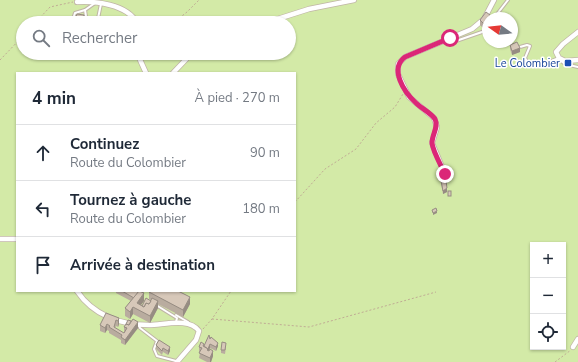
<!DOCTYPE html>
<html lang="fr">
<head>
<meta charset="utf-8">
<style>
  body { margin:0; font-family:"Nunito Sans",sans-serif; background:#f2f2f3; color:#1f2937 }
  .controls { position:absolute; right:12px; bottom:12px; display:grid; overflow:hidden; border-radius:0px; box-shadow:0 1px 3px #0004 }
  .controls button { width:36px; height:36px; display:grid; place-items:center; padding:0; border:0; border-bottom:1px solid #e0e1e3; background:#fff; color:#1f2937; font:20px sans-serif }
  .compass { position:absolute; left:482px; top:12px; width:36px; height:36px; border-radius:50%; background:#fff; box-shadow:0 1px 3px #0004; rotate:285deg }
  .stop { position:absolute; width:12px; height:12px; margin:-9px; border:3px solid #db2777; border-radius:50%; background:#fff }
  .stop.end { background:#db2777; border-color:#fff; box-shadow:0 1px 4px #0008 }
  .list { margin:0; padding:0; list-style:none }
  h2 { display:flex; justify-content:space-between; align-items:center; height:52px; margin:0; padding:0 16px; font-size:17px }
  h2 small { font-size:13px; font-weight:400; color:#747a83 }
  .list li { display:grid; grid-template-columns:26px 1fr auto; gap:12px; align-items:center; box-sizing:border-box; height:56px; padding:0 16px; border-top:1px solid #e0e1e3 }
  .list b { display:block; font-size:15px; white-space:nowrap }
  .list p { margin:0; font-size:13px; white-space:nowrap; color:#747a83 }
  .list em { font-size:13px; font-style:normal; color:#747a83 }
  .icon { flex:none; width:22px; height:22px; fill:none; stroke:currentColor; stroke-width:2; stroke-linecap:round; stroke-linejoin:round }
  .map { position:relative; flex:none; width:578px; height:362px; overflow:hidden }
  .search { position:absolute; background:#fff; box-shadow:0 1px 3px #0004; left:16px; top:16px; width:280px; height:44px; display:flex; align-items:center; gap:10px; box-sizing:border-box; padding:0 14px; border-radius:22px; color:#747a83; font-size:15px }
  .panel { position:absolute; background:#fff; box-shadow:0 1px 3px #0004; left:16px; top:72px; width:280px; height:220px; border-radius:0px }
  .map>svg:first-child { display:block }
  .green { fill:#d3eaa7; fill-rule:evenodd }
  .lines { fill:none; stroke-linecap:round; stroke-linejoin:round }
  .service-casing { stroke:#c0b5a7; stroke-width:4 }
  .minor-casing { stroke:#c0b5a7; stroke-width:6 }
  .path { stroke:#c0ac94; stroke-width:1; stroke-dasharray:2 2; stroke-linecap:butt }
  .service { stroke:#fff; stroke-width:2 }
  .minor { stroke:#fff; stroke-width:4.5 }
  .wall { fill:#b9ac9f }
  .shaded-wall { fill:#968c82 }
  .building { fill:#d7c8b9; stroke:#968c82 }
  .route { stroke:#db2777; stroke-width:5 }
  .transit-dot { fill:#1a4fb4; stroke:#fff; stroke-width:1.5 }
  .labels { text-anchor:middle; dominant-baseline:central; stroke-width:3; stroke-linejoin:round; paint-order:stroke }
  .transit-label { font-size:11px; fill:#164399; stroke:#fff; text-anchor:end }
</style>
</head>
<body>
<div class="map">
<svg width="578" height="362" viewBox="0 0 578 362">
  <rect width="100%" height="100%" fill="#f2ebe1"/>
  <!-- green -->
  <path class="green" d="M0,0H578V362H0ZM488,18H512V42H488ZM23,23H289V53H23ZM17,73H295V291H17ZM533,245H563V347H533Z"/>
  <g class="lines">
    <defs>
      <g id="service">
        <polyline points="85,10 87,23"/>
        <polyline points="494,18 508,0"/>
        <polyline points="73,19 75,13 85,10 95,3"/>
        <polyline points="97,23 101,4"/>
        <polyline points="451,39 456,41 482,32"/>
        <polyline points="520,47 527,45 530,46 525,58 529,65 541,65 559,58"/>
        <polyline points="561,61 565,64 578,67"/>
        <polyline points="156,305 177,318 176,322"/>
        <polyline points="176,315 188,322"/>
        <polyline points="139,325 140,328 157,341 154,349 157,356 176,361"/>
      </g>
      <g id="minor">
        <path d="M77,2C95,1 127,4 137,23"/>
        <polyline points="265,23 309,9 354,0"/>
        <polyline points="578,32 563,44 556,52 559,58 565,61 578,60"/>
        <polyline points="137,53 146,73"/>
        <polyline points="173,73 192,53"/>
        <polyline points="445,174 432,143 437,127 434,118 409,97 398,74 398,64 405,57 472,29 484,19 494,0"/>
        <polyline points="0,239 17,239"/>
        <path d="M77,291C93,315 120,325 149,325C164,325 189,317 199,331L196,340L177,362"/>
        <polyline points="573,347 578,339"/>
      </g>
    </defs>
    <!-- service casing -->
    <use href="#service" class="service-casing"/>
    <!-- minor casing -->
    <use href="#minor" class="minor-casing"/>
    <!-- path -->
    <g class="path">
      <polyline points="35,23 50,7 73,2"/>
      <polyline points="173,23 187,12 199,0"/>
      <polyline points="0,60 23,36"/>
      <polyline points="295,202 325,169 356,149 376,123 395,107 403,94"/>
      <polyline points="82,291 106,291"/>
      <polyline points="212,319 309,327 436,292"/>
      <polyline points="203,329 212,319 231,291"/>
      <polyline points="555,362 571,350"/>
    </g>
    <!-- service -->
    <use href="#service" class="service"/>
    <!-- minor -->
    <use href="#minor" class="minor"/>
  </g>
  <!-- wall -->
  <g class="wall">
    <polygon points="82,15 84,19 84,23 70,23"/>
    <polygon points="488,18 488,32 487,32 480,25 480,20"/>
    <polygon points="510,45 520,52 512,55 510,49"/>
    <polygon points="440,175 447,192 443,194 440,178"/>
    <polygon points="116,291 137,291 144,301 141,305 142,306 151,301 151,300 149,299 149,292 190,304 183,317 158,304 158,308 150,323 133,314 130,319 125,316 125,308 131,301 116,293"/>
    <polygon points="119,318 119,324 118,327 116,326 115,328 124,333 124,327 138,328 125,345 121,343 121,340 109,333 109,331 107,330 105,333 100,331 100,325"/>
    <polygon points="210,339 218,346 216,351 210,348 208,351 213,356 211,362 207,362 199,358 200,353 199,352 199,347 204,345"/>
    <polygon points="156,345 170,351 168,355 163,352 162,355 156,349"/>
    <polygon points="226,347 225,354 221,353 221,350"/>
  </g>
  <!-- shaded-wall -->
  <g class="shaded-wall">
    <polygon points="520,48 520,52 512,55 512,51"/>
    <polygon points="447,188 447,192 443,194 443,191"/>
    <polygon points="437,211 437,213 433,215 433,213"/>
    <polygon points="144,293 144,301 138,309 137,303"/>
    <polygon points="190,297 190,304 183,317 183,310"/>
    <polygon points="158,301 158,308 150,323 150,316"/>
    <polygon points="133,307 133,314 130,319 130,312"/>
    <polygon points="119,318 119,324 118,327 118,321"/>
    <polygon points="138,322 138,328 125,345 125,340"/>
    <polygon points="107,324 107,330 105,333 105,328"/>
    <polygon points="218,343 218,346 216,351 216,347"/>
    <polygon points="210,344 210,348 208,352 207,350"/>
    <polygon points="170,347 170,351 168,355 168,351"/>
    <polygon points="213,351 213,356 211,362 210,362 210,358"/>
  </g>
  <!-- building -->
  <g class="building">
    <polygon points="486,12 494,18 488,18 488,26 487,27 480,20"/>
    <polygon points="77,14 84,15 83,21 78,21 78,23 70,23 71,18 75,19"/>
    <polygon points="517,42 520,48 512,51 510,45"/>
    <polygon points="445,174 447,188 443,191 440,175"/>
    <rect x="448" y="191" width="3" height="5"/>
    <polygon points="436,208 437,211 433,213 432,210"/>
    <polygon points="122,291 137,291 139,292 134,298"/>
    <polygon points="139,291 144,293 137,303 144,307 146,303 149,304 152,298 158,301 150,316 133,307 130,312 125,308"/>
    <polygon points="150,291 178,291 190,297 183,310 149,292"/>
    <polygon points="146,298 151,301 149,304 146,303 144,307 142,306"/>
    <polygon points="106,313 119,318 118,321 116,320 114,327 124,333 127,328 124,327 126,324 129,325 133,319 138,322 125,340 121,337 122,335 109,327 110,326 107,324 105,328 100,325"/>
    <polygon points="128,320 131,321 129,325 126,324"/>
    <polygon points="209,335 210,339 211,337 218,343 216,347 210,344 208,349 204,346"/>
    <polygon points="159,340 170,347 168,351 163,348 162,351 156,345"/>
    <polygon points="201,342 204,344 203,346 208,349 207,350 209,351 210,349 213,351 210,358 199,353 202,348 199,347"/>
    <polygon points="222,342 226,343 225,350 221,350"/>
  </g>
  <g class="lines">
    <!-- route -->
    <path class="route" d="M445,174C441,165 433,152 432,143C432,134 439,127 435,119C431,113 421,108 416,103C404,92 389,69 405,57L450,38"/>
  </g>
  <!-- markers -->
  <rect class="transit-dot" x="564" y="59" width="8" height="8" rx="2"/>
  <g class="labels">
    <!-- transit labels -->
    <g class="transit-label">
      <text x="560" y="63">Le Colombier</text>
    </g>
  </g>
</svg>
<div class="controls">
<button>+</button>
<button>−</button>
<button><svg class="icon" aria-label="locate" viewBox="0 0 24 24"><circle cx="12" cy="12" r="6"/><path d="M12 2v4M12 18v4M2 12h4M18 12h4"/></svg></button>
</div>
<svg class="compass" viewBox="-18 -18 36 36"><path d="M0-13l5 13h-10z" fill="#e53935"/><path d="M0 13l5-13h-10z" fill="#747a83"/></svg>
<div class="stop" style="left:450px;top:38px"></div>
<div class="stop end" style="left:445px;top:174px"></div>
<div class="search"><svg class="icon" aria-label="search" viewBox="0 0 24 24"><circle cx="10" cy="10" r="6"/><path d="M15 15l6 6"/></svg>Rechercher</div>
<section class="panel">
<h2>4 min<small>À pied · 270 m</small></h2>
<ul class="list">
<li><svg class="icon" aria-label="ahead" viewBox="0 0 24 24"><path d="M12 20V5M6 11l6-6 6 6"/></svg><div><b>Continuez</b><p>Route du Colombier</p></div><em>90 m</em></li>
<li><svg class="icon" aria-label="left" viewBox="0 0 24 24"><path d="M17 20v-9H6M10 6l-5 5 5 5"/></svg><div><b>Tournez à gauche</b><p>Route du Colombier</p></div><em>180 m</em></li>
<li><svg class="icon" aria-label="arrive" viewBox="0 0 24 24"><path d="M6 21V4h12l-3 4 3 4H6"/></svg><div><b>Arrivée à destination</b></div></li>
</ul>
</section>
</div>
</body>
</html>
